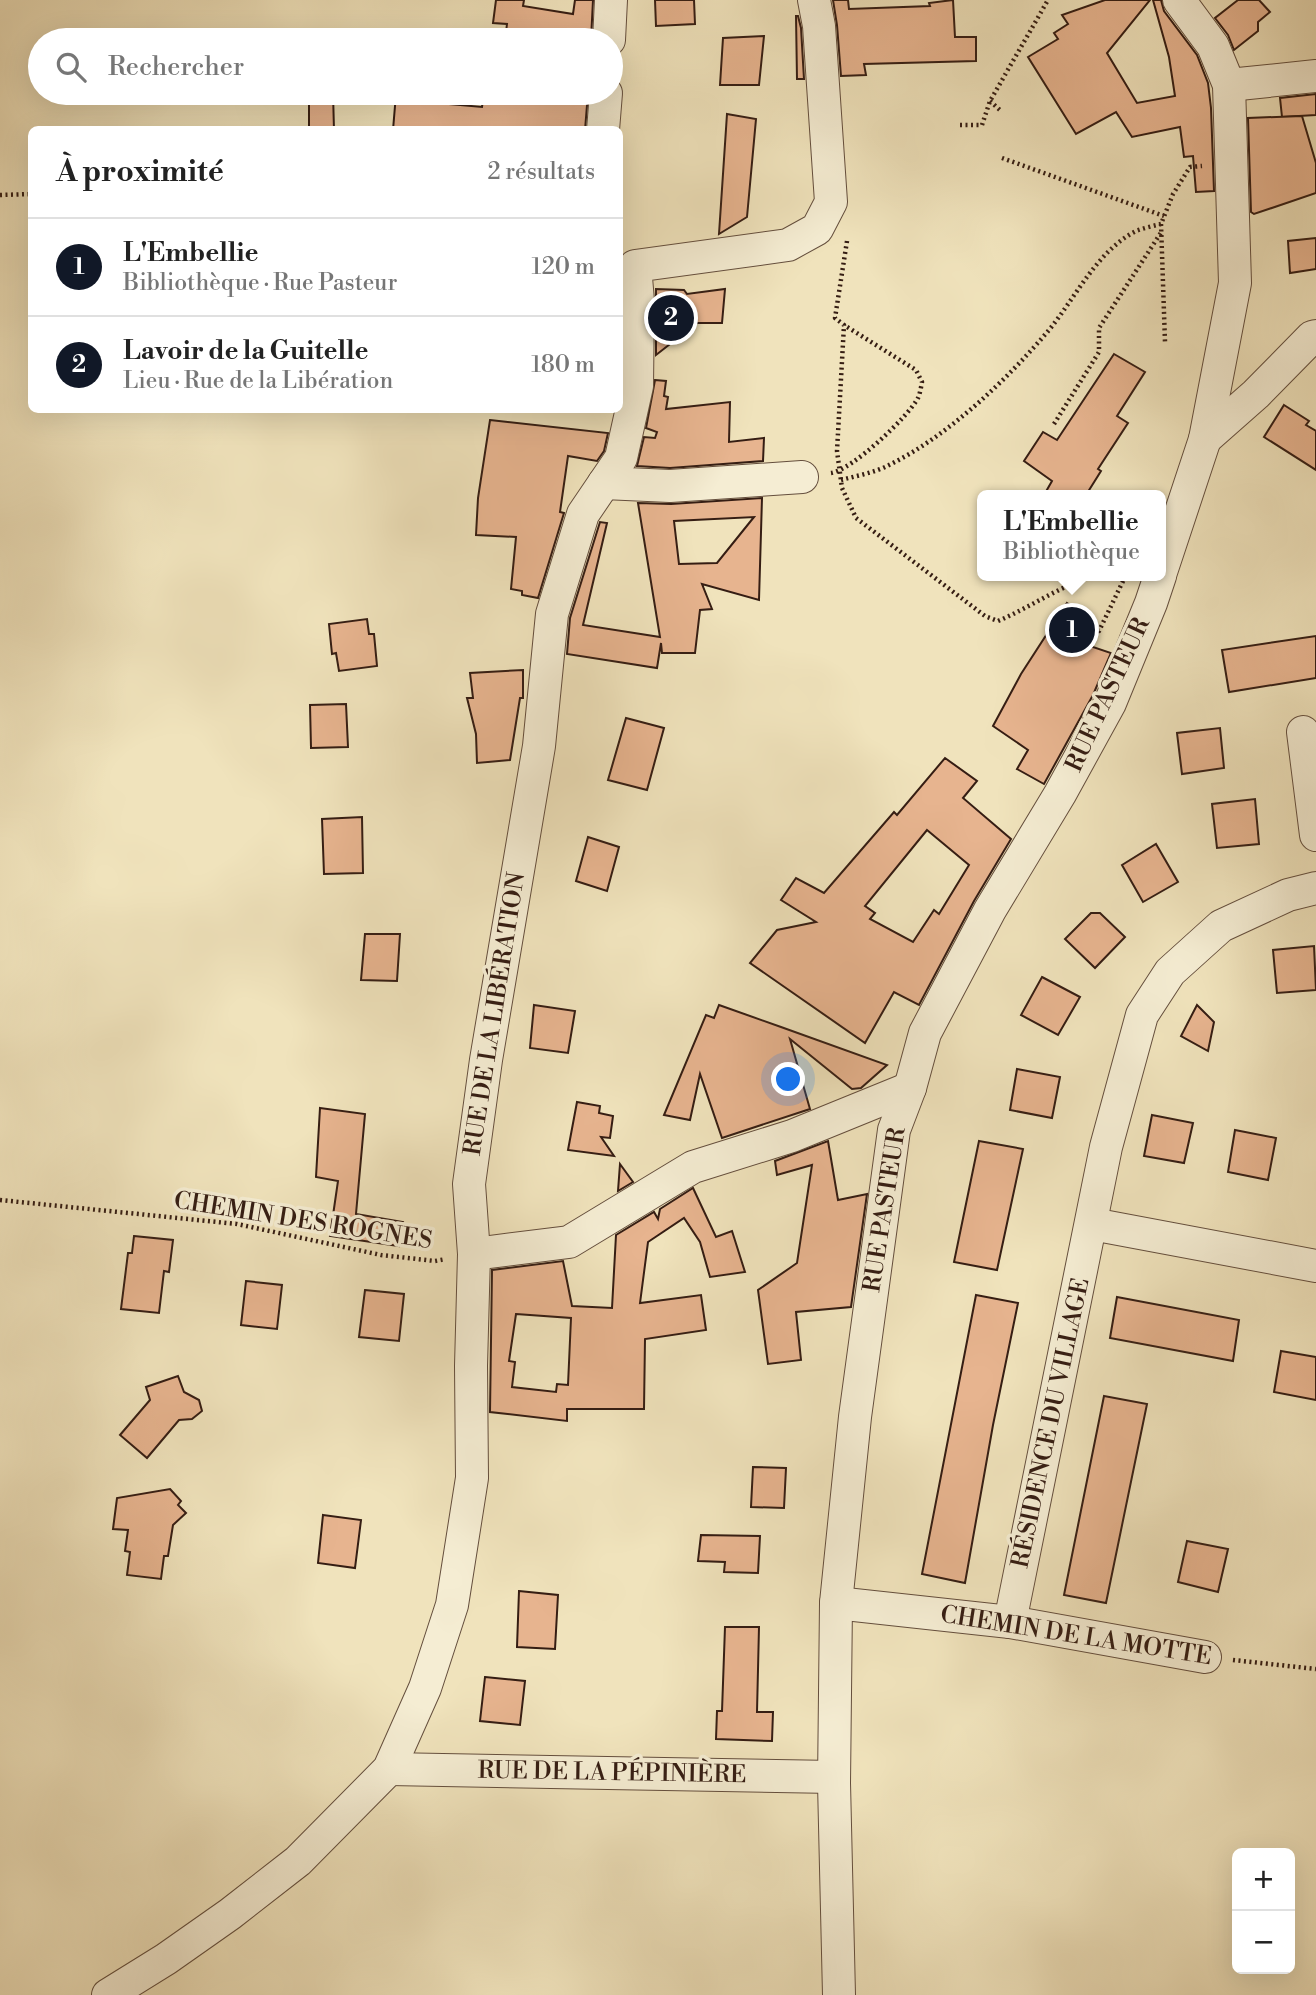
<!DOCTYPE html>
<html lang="fr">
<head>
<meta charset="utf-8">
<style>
  body { margin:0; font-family:"Libre Bodoni",serif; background:#f2f2f2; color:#222 }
  .controls { position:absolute; right:21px; bottom:21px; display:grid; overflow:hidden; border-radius:10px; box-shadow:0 7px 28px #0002 }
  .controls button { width:63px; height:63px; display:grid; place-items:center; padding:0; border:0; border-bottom:2px solid #e0e0e0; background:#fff; color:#222; font:35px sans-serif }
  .you { position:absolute; left:789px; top:1080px; width:24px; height:24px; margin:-18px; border:5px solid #fff; border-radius:50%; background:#1a73e8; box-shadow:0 0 0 10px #1a73e833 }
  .badge { display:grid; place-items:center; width:46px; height:46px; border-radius:50%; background:#111827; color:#fff; font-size:23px; font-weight:700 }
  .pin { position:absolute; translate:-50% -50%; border:4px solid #fff; box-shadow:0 2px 7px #0006 }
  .popup { position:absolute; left:977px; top:490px; width:189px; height:91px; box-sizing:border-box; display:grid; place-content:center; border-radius:10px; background:#fff; filter:drop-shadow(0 2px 5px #0005); font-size:23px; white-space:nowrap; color:#767676 }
  .popup b { font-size:26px; color:#222 }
  .popup::after { content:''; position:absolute; left:50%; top:100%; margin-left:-14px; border:14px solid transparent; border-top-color:#fff }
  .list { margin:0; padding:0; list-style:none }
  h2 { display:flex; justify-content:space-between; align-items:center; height:91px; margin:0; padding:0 28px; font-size:30px }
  h2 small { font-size:23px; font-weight:400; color:#767676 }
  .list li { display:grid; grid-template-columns:46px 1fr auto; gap:21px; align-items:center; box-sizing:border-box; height:98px; padding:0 28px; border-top:2px solid #e0e0e0 }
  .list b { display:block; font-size:26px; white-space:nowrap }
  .list p { margin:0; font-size:23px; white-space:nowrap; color:#767676 }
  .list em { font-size:23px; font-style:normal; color:#767676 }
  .icon { flex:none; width:38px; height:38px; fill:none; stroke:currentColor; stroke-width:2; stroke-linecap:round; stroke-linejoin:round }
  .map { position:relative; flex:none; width:1316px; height:1995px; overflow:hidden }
  .search { position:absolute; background:#fff; box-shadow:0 7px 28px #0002; left:28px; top:28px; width:595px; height:77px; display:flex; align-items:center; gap:18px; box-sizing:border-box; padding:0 24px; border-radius:38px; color:#767676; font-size:26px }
  .panel { position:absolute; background:#fff; box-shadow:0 7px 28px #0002; left:28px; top:126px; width:595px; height:287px; border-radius:10px }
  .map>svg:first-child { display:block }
  .building { fill:#e7b48f; stroke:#351d13; stroke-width:2; fill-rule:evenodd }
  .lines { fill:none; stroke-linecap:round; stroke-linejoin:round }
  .minor-casing { stroke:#644e3d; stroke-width:34 }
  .path { stroke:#351d13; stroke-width:4.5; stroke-dasharray:2 3.5; stroke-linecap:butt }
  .minor { stroke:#f5edd3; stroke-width:32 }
  .labels { text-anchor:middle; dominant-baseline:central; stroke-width:7; stroke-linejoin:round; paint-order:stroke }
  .street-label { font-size:24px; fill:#351d13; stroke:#f5edd3 }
</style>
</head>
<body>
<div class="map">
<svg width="1316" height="1995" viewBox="0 0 1316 1995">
  <rect width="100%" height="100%" fill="#f0e3bc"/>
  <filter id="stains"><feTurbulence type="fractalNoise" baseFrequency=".00286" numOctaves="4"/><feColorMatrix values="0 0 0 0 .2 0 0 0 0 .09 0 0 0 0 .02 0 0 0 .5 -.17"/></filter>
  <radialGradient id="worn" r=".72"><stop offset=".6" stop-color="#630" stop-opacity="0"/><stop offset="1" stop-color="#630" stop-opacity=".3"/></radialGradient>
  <!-- building -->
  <g class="building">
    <polygon points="496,0 524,0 523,6 573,14 575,0 593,0 591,40 505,40 507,24 493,23"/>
    <polygon points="655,0 694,0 695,24 656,26"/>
    <polygon points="833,0 848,0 849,9 930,6 929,3 953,0 955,37 976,37 976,61 864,64 866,75 841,76 837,25"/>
    <polygon points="1105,0 1150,0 1107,53 1137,103 1175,96 1169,57 1153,0 1161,0 1164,11 1197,55 1208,83 1211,108 1214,191 1196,192 1193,156 1184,157 1180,127 1132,137 1116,112 1076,134 1028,57 1058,39 1054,33 1068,24 1062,15"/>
    <polygon points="1238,0 1259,0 1270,12 1258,22 1258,31 1234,50 1228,35 1215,18"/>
    <polygon points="796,16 798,16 801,28 804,79 797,79"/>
    <polygon points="764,36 759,85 720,85 723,38"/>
    <polygon points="309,93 333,93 334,130 309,130"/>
    <polygon points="484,93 588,93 585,130 393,130 396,94 427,96 427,102 482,107"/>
    <polygon points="1316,94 1316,115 1282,117 1280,98"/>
    <polygon points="727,114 756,119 747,217 719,234"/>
    <polygon points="1302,116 1316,163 1316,193 1254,214 1251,212 1248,118"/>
    <polygon points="1316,238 1316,269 1290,273 1288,241"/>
    <polygon points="725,289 722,323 697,323 656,355 656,289 684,290 687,294"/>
    <polygon points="1114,354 1145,372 1117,416 1128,423 1098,469 1101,471 1086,495 1044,495 1052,481 1024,461 1043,432 1057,440"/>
    <polygon points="655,380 666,381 664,396 668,397 666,409 730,402 729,442 764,438 763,461 670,468 637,466 644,437 655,438 657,432 646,428"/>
    <polygon points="1284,405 1309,421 1306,425 1316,431 1316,470 1264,437"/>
    <polygon points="490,420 608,433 604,451 597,461 568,456 560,512 564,513 538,598 522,595 522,591 511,589 516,537 476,535 478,498"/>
    <path d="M762,498L759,600L702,584L712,609L700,610L695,653H662L661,643L657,668L567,654L570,618L600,522L607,523L583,625L660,637L638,503L671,504ZM754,517L717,563L679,564L674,521Z"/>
    <polygon points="1067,603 1093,620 1078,642 1111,653 1093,695 1044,784 1017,769 1028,750 993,726 1021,674"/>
    <polygon points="367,619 369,634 374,634 377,666 339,671 336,653 332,654 329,624"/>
    <polygon points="1316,636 1316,678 1229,692 1222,650"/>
    <polygon points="523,670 523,698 520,698 510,760 477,763 476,734 467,698 473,698 470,673"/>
    <polygon points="346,704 348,747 311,748 310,705"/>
    <polygon points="626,718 664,728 647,790 608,780"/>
    <polygon points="1220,728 1224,768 1182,774 1177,733"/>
    <path d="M945,758L977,781L963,798L1011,839L974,901L919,1005L894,992L865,1043L750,963L777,930L816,922L781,900L796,878L824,893L894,812L897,815ZM927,830L969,865L939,914L934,910L913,942L870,919L875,913L865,906Z"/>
    <polygon points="1255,799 1259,844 1217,848 1212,804"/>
    <polygon points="362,817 363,873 324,874 322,819"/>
    <polygon points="588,837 619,847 607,891 576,881"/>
    <polygon points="1156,844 1178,882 1143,902 1122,865"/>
    <polygon points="1091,913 1100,913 1125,937 1095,968 1065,939"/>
    <polygon points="365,934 400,934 397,981 361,980"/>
    <polygon points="1314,946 1316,990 1277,993 1273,950"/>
    <polygon points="1042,977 1080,997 1058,1035 1021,1015"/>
    <polygon points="534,1005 575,1011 568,1053 530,1048"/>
    <polygon points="719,1005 781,1027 887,1065 861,1088 852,1089 790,1039 810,1109 722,1138 700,1074 690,1120 664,1115 706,1015 714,1018"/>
    <polygon points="1197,1005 1214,1022 1208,1051 1181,1036"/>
    <polygon points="1017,1069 1060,1077 1052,1118 1010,1110"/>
    <polygon points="577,1102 600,1106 599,1113 613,1116 610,1138 601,1137 614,1156 568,1150"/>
    <polygon points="320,1108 365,1114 356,1214 403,1222 399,1246 330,1236 338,1181 316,1177"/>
    <polygon points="1152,1115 1193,1123 1184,1163 1144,1156"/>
    <polygon points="1235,1130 1276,1138 1268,1180 1228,1172"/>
    <polygon points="828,1141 838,1200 867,1194 851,1307 796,1312 801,1360 768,1364 758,1290 797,1263 812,1165 777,1175 775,1161"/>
    <polygon points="979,1141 1023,1149 997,1270 954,1262"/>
    <polygon points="620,1164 633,1182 618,1191"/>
    <path d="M693,1188L716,1237L732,1231L745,1272L710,1277L700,1242L684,1218L648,1242L640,1303L701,1295L706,1330L645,1339L644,1409H567V1421L490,1412L492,1270L563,1261L572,1306L612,1308L616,1235L654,1212L658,1219L660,1209ZM516,1314L571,1318L568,1385L557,1384L556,1392L512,1387L515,1362L509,1361Z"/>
    <polygon points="134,1236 173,1240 169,1272 164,1271 159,1313 121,1309 128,1253 132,1253"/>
    <polygon points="246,1281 282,1285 277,1329 241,1325"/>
    <polygon points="365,1290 404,1294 399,1341 359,1337"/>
    <polygon points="976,1295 1018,1303 993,1425 965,1583 922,1574"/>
    <polygon points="1117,1297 1239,1320 1233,1361 1110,1338"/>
    <polygon points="1281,1351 1316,1357 1316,1400 1274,1392"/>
    <polygon points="178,1376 184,1392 199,1400 202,1411 192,1419 179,1420 147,1458 120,1435 150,1400 146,1387"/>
    <polygon points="1104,1396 1147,1404 1106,1603 1064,1595"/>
    <polygon points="753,1467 786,1468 784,1508 751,1507"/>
    <polygon points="170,1489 181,1501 178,1505 186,1513 173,1525 168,1556 164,1556 161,1579 127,1575 130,1552 125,1551 128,1530 113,1529 117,1498"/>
    <polygon points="323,1515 361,1520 355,1568 318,1563"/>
    <polygon points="701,1535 760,1536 758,1573 724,1572 725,1562 698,1561"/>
    <polygon points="1187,1541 1228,1549 1218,1592 1178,1582"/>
    <polygon points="519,1591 558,1595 555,1649 517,1647"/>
    <polygon points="725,1627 759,1627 757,1712 773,1712 772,1741 716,1739 717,1711 722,1711"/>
    <polygon points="485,1677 525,1681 520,1725 480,1721"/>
  </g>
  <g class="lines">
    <defs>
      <g id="minor">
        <polyline points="609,40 611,0"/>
        <polyline points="1229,85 1316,76"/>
        <polyline points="603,130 606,93"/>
        <polyline points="1205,439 1256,394 1312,337 1316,336"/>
        <polyline points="604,483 670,486 802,477"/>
        <polyline points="1161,572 1205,439 1235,283 1229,85 1213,46 1179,0"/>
        <polyline points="1303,732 1316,835"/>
        <polyline points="1092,1224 1316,1266"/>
        <polyline points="474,1254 569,1242 693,1167 792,1136 910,1088"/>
        <polyline points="836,1603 1010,1622 1205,1657"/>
        <polyline points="1010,1622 1106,1147 1142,1015 1170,972 1221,926 1288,895 1316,888"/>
        <polyline points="389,1769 834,1777"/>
        <polyline points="108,1995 166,1959 230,1914 298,1861 389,1769 425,1688 452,1605 472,1478 471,1366 474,1254 469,1184 486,1060 539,746 552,614 583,514 621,458 637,386 638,301 635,266 788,245 817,229 831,202 819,26 814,0"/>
        <polyline points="839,1995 834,1783 836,1603 855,1417 894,1130 910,1088 925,1033 990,910 1060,794 1110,703 1151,603 1160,576"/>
      </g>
    </defs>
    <!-- minor casing -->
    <use href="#minor" class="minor-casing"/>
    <!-- path -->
    <g class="path">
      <polyline points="990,101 1001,111"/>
      <polyline points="960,125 982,125 990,101 1048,0"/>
      <polyline points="1002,158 1164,216"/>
      <polyline points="0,195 32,194"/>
      <polyline points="1161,224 1165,342"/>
      <path d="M847,241L835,318L844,325L837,451L842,488L856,518L985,616L998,621C1031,607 1061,585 1095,576"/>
      <polyline points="1054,424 1099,352 1099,328 1162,231"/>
      <path d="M831,473C852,470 908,417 918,398C920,394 921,387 922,382L916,370L844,325"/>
      <path d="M841,480C856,476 873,473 887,466C947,437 1006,381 1049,330C1076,297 1097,251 1136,231C1144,228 1153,226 1161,224L1173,194L1190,167L1202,166"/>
      <polyline points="1087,628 1099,631 1125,577"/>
      <polyline points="0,1200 237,1224 381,1255 435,1261 446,1259"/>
      <polyline points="1233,1660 1316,1669"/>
    </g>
    <!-- minor -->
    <use href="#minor" class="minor"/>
  </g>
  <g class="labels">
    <!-- street labels -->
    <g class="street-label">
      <text transform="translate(1108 695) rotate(-65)">RUE PASTEUR</text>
      <text transform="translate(495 1014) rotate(-81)">RUE DE LA LIBÉRATION</text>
      <text transform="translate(885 1210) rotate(-81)">RUE PASTEUR</text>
      <text transform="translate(303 1221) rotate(9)">CHEMIN DES ROGNES</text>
      <text transform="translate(1051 1423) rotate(-78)">RÉSIDENCE DU VILLAGE</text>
      <text transform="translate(1076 1636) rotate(9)">CHEMIN DE LA MOTTE</text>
      <text transform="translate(612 1773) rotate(1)">RUE DE LA PÉPINIÈRE</text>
    </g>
  </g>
  <rect width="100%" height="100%" filter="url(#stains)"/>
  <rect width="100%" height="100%" fill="url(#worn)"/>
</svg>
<div class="controls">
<button>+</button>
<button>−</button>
</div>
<div class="you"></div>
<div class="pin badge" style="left:1072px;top:630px">1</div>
<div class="popup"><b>L'Embellie</b>Bibliothèque</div>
<div class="pin badge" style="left:671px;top:318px">2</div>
<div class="search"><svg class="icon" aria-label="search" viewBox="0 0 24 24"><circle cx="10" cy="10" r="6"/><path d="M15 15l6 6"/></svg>Rechercher</div>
<section class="panel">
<h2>À proximité<small>2 résultats</small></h2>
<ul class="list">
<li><span class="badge">1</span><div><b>L'Embellie</b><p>Bibliothèque · Rue Pasteur</p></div><em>120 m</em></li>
<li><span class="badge">2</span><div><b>Lavoir de la Guitelle</b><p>Lieu · Rue de la Libération</p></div><em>180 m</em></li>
</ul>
</section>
</div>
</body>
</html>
